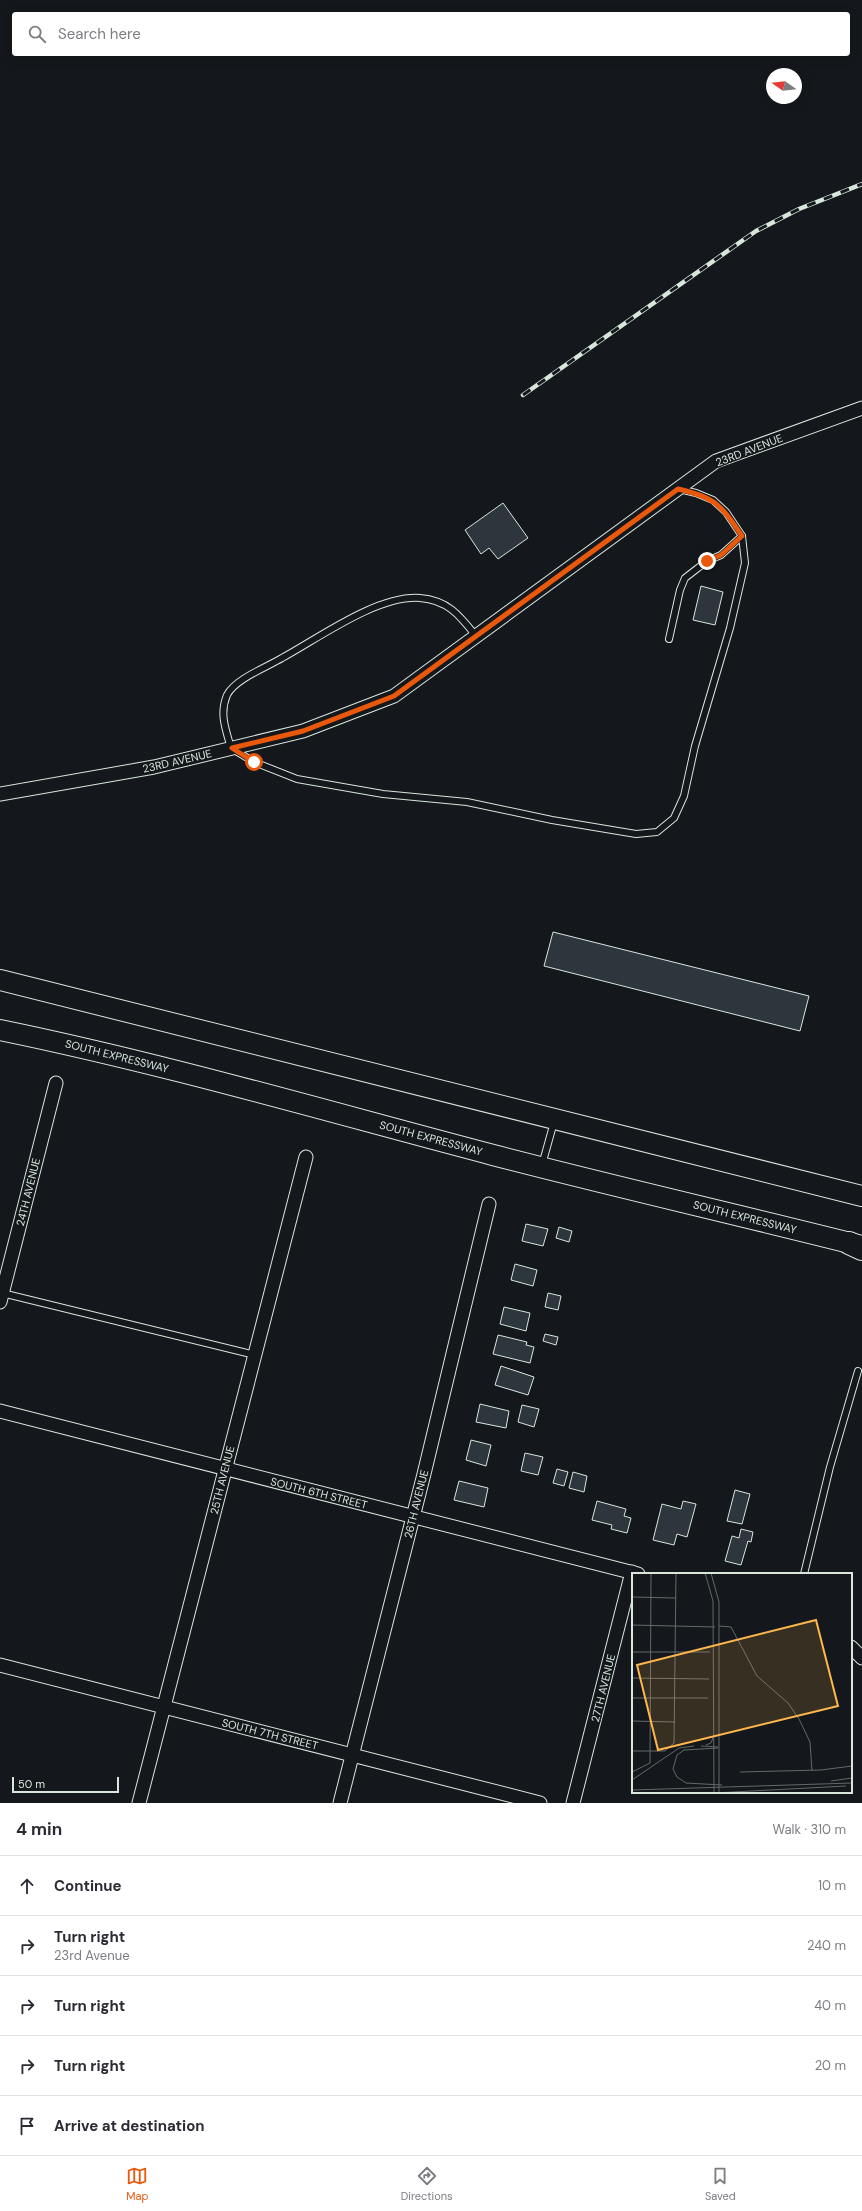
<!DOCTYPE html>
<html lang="en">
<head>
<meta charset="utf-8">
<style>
  body { margin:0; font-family:"DM Sans",sans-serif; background:#f7f7f7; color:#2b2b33 }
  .compass { position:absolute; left:766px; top:68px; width:36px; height:36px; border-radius:50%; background:#fff; box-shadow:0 2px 10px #0003; rotate:284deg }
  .scale { position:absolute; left:12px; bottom:10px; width:107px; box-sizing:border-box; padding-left:4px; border:2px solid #d8e6dc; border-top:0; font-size:11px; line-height:14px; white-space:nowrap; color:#d8e6dc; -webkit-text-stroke:3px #14181c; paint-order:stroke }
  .stop { position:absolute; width:12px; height:12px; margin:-9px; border:3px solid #ea580c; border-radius:50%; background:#fff }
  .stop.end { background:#ea580c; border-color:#fff; box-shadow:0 1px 4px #0008 }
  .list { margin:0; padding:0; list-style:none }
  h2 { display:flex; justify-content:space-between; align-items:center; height:52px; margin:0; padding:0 16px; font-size:17px }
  h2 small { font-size:13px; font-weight:400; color:#7c7c81 }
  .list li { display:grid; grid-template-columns:26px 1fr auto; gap:12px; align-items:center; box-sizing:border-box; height:60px; padding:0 16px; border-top:1px solid #e1e1e2 }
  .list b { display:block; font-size:15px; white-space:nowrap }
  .list p { margin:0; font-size:13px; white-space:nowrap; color:#7c7c81 }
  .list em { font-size:13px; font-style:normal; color:#7c7c81 }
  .icon { flex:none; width:22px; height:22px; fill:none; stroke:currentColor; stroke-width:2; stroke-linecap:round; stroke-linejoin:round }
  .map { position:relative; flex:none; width:862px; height:1803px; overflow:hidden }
  .search { position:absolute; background:#fff; box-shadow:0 2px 10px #0003; left:12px; right:12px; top:12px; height:44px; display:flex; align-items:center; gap:10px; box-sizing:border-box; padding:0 14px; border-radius:4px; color:#7c7c81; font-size:15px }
  .sheet { height:352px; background:#fff }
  nav { display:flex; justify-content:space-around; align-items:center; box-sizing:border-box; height:56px; border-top:1px solid #e1e1e2; background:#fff; font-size:11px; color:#7c7c81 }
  nav a { display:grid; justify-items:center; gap:2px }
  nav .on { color:#ea580c }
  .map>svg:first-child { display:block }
  .building { fill:#2c363c; stroke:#d8e6dc }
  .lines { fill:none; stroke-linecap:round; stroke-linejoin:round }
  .service-casing { stroke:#d8e6dc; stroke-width:8 }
  .minor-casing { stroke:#d8e6dc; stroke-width:15 }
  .primary-casing { stroke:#d8e6dc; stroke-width:22 }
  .motorway-casing { stroke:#d8e6dc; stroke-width:24 }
  .service { stroke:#14181c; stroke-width:6 }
  .minor { stroke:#14181c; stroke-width:13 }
  .primary { stroke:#14181c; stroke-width:20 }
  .motorway { stroke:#14181c; stroke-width:22 }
  .rail-casing { stroke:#d8e6dc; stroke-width:4.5 }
  .rail { stroke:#14181c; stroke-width:3; stroke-dasharray:9; stroke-linecap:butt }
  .route { stroke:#ea580c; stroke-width:5 }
  .labels { text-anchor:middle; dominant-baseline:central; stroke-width:3; stroke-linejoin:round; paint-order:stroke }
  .street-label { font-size:11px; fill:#d8e6dc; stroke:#14181c }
  .inset-road { fill:none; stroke:#626a69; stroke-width:1 }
  .view { fill:#ffb74d; fill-opacity:0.15; stroke:#ffb74d; stroke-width:2 }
  .inset-edge { fill:none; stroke:#d8e6dc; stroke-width:2 }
</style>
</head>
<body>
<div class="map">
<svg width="862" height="1803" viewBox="0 0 862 1803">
  <rect width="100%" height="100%" fill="#14181c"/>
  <!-- building -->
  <g class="building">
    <polygon points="503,503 528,538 498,559 489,548 481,554 465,530"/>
    <polygon points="701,586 723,592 715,625 693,620"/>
    <polygon points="553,932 809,996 800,1031 544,966"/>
    <polygon points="526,1224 548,1229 543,1246 522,1241"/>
    <polygon points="559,1227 572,1231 569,1242 556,1238"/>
    <polygon points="515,1264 537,1270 533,1286 511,1280"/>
    <polygon points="548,1293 561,1296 558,1310 545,1307"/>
    <polygon points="504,1307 530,1313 526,1331 500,1324"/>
    <polygon points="545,1334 558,1337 556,1345 543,1341"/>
    <polygon points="498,1335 527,1342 526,1345 534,1347 530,1363 493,1354"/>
    <polygon points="501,1366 534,1377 528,1395 495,1385"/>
    <polygon points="480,1404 509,1411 506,1428 476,1422"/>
    <polygon points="522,1405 539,1409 534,1427 518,1422"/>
    <polygon points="471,1440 491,1445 486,1466 466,1460"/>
    <polygon points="525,1453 543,1457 538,1475 521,1471"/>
    <polygon points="557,1469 568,1472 564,1486 553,1483"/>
    <polygon points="573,1472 587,1476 584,1492 569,1488"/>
    <polygon points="459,1481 488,1488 484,1507 454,1500"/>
    <polygon points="735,1490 750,1494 742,1524 727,1521"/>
    <polygon points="597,1501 626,1509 624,1516 631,1518 627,1533 611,1529 612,1525 592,1520"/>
    <polygon points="683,1501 696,1504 687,1537 677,1534 674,1545 653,1540 662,1504 681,1509"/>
    <polygon points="741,1529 753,1532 751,1542 748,1541 741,1565 725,1561 732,1536 739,1538"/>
  </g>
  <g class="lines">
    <defs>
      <g id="service">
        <path d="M476,636C460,616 448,600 420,598C377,595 319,638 282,658C267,667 235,679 227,695C219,714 226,730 231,748L254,762L297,779L383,794L467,802L552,820L636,834L657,832L674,818L684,796L695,746L730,628L745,563L742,536L726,512L713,500L696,493L679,489"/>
        <polyline points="669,639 680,590 685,578 707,561 721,555 742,536"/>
        <polyline points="542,1165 554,1122"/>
        <polyline points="2,1293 255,1355"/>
        <polyline points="804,1574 830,1467 858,1371"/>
      </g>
      <g id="minor">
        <polyline points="0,794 154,767 303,731 394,696 716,461 862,408"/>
        <polyline points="0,1302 56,1083"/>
        <polyline points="0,1411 638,1574"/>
        <polyline points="851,1647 862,1658"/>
        <polyline points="0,1665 540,1803"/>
        <polyline points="139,1803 306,1157"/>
        <polyline points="340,1803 424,1474 489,1204"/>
        <polyline points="573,1803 632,1572"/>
      </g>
      <g id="primary">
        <polyline points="0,980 862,1196"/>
        <path d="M0,1030C166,1064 329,1112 493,1155C616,1187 739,1215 862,1246"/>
      </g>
      <polyline id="motorway" points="849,1243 862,1249"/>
    </defs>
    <!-- service casing -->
    <use href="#service" class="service-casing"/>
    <!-- minor casing -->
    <use href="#minor" class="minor-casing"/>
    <!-- primary casing -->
    <use href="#primary" class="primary-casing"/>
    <!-- motorway casing -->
    <use href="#motorway" class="motorway-casing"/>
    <!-- service -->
    <use href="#service" class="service"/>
    <!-- minor -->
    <use href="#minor" class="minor"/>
    <!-- primary -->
    <use href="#primary" class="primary"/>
    <!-- motorway -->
    <use href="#motorway" class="motorway"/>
    <defs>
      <polyline id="rail" points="523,395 756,231 799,209 862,184"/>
    </defs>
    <!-- rail casing -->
    <use href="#rail" class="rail-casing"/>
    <!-- rail -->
    <use href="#rail" class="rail"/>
  </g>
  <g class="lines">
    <!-- route -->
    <path class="route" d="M254,762L232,748L303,731L394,696L678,489C715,497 721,505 742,536L721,555L707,561"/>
  </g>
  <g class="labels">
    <!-- street labels -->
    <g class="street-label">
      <text transform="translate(749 450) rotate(-21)">23RD AVENUE</text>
      <text transform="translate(177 761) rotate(-13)">23RD AVENUE</text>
      <text transform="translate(117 1056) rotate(14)">SOUTH EXPRESSWAY</text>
      <text transform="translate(431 1138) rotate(15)">SOUTH EXPRESSWAY</text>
      <text transform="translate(28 1192) rotate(-76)">24TH AVENUE</text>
      <text transform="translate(745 1217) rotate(14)">SOUTH EXPRESSWAY</text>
      <text transform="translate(222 1480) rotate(-76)">25TH AVENUE</text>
      <text transform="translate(319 1493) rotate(14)">SOUTH 6TH STREET</text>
      <text transform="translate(416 1504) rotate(-76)">26TH AVENUE</text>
      <text transform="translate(603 1688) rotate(-76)">27TH AVENUE</text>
      <text transform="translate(270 1734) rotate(14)">SOUTH 7TH STREET</text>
    </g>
  </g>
  <!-- overview -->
  <g transform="translate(632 1573)">
    <rect width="220" height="220" fill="#14181c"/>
    <path class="inset-road" d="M73,0L81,28L82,220M79,0L87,29V220M0,24L44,25M0,52L83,54M87,53L99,54L125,103L156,130L167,146L178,169L180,198M0,79H78M0,105L77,106M0,125H76M0,148L43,149M74,172L79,170L82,162M69,173L86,174M86,175L52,177L45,182L41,196L45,204L54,210L90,212M0,178H33L42,170L44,0M0,199L18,190L19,0M108,199L189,197L220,193M0,207L47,175L62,173M199,208L220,205M0,217L220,210M82,220L214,213"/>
    <path class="view" d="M184,47L206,133L26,177L5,92Z"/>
    <rect width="220" height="220" class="inset-edge"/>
  </g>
</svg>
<svg class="compass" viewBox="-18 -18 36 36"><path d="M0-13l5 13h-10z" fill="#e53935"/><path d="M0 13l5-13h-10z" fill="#7c7c81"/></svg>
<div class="scale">50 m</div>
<div class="stop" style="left:254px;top:762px"></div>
<div class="stop end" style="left:707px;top:561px"></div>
<div class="search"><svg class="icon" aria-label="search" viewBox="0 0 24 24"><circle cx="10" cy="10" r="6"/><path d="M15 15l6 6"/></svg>Search here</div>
</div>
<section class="sheet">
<h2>4 min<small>Walk · 310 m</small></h2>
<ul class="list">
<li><svg class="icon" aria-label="ahead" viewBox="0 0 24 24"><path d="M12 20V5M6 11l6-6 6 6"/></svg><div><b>Continue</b></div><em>10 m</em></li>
<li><svg class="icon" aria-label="right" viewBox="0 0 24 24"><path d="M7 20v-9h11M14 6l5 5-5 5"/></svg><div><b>Turn right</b><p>23rd Avenue</p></div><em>240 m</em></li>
<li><svg class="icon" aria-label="right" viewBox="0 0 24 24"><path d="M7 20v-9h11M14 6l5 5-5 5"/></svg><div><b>Turn right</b></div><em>40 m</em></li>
<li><svg class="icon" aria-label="right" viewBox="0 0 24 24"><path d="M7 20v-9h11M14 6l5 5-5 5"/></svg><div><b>Turn right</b></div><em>20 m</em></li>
<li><svg class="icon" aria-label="arrive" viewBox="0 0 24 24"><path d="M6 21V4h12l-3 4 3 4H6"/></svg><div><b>Arrive at destination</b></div></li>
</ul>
</section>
<nav>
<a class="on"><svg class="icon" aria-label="map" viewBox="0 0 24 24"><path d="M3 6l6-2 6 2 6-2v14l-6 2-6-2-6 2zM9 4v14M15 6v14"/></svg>Map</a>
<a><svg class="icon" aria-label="directions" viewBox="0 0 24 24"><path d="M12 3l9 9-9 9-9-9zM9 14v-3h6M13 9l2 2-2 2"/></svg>Directions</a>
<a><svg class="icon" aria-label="saved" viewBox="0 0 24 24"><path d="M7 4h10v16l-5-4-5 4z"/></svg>Saved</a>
</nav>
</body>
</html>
